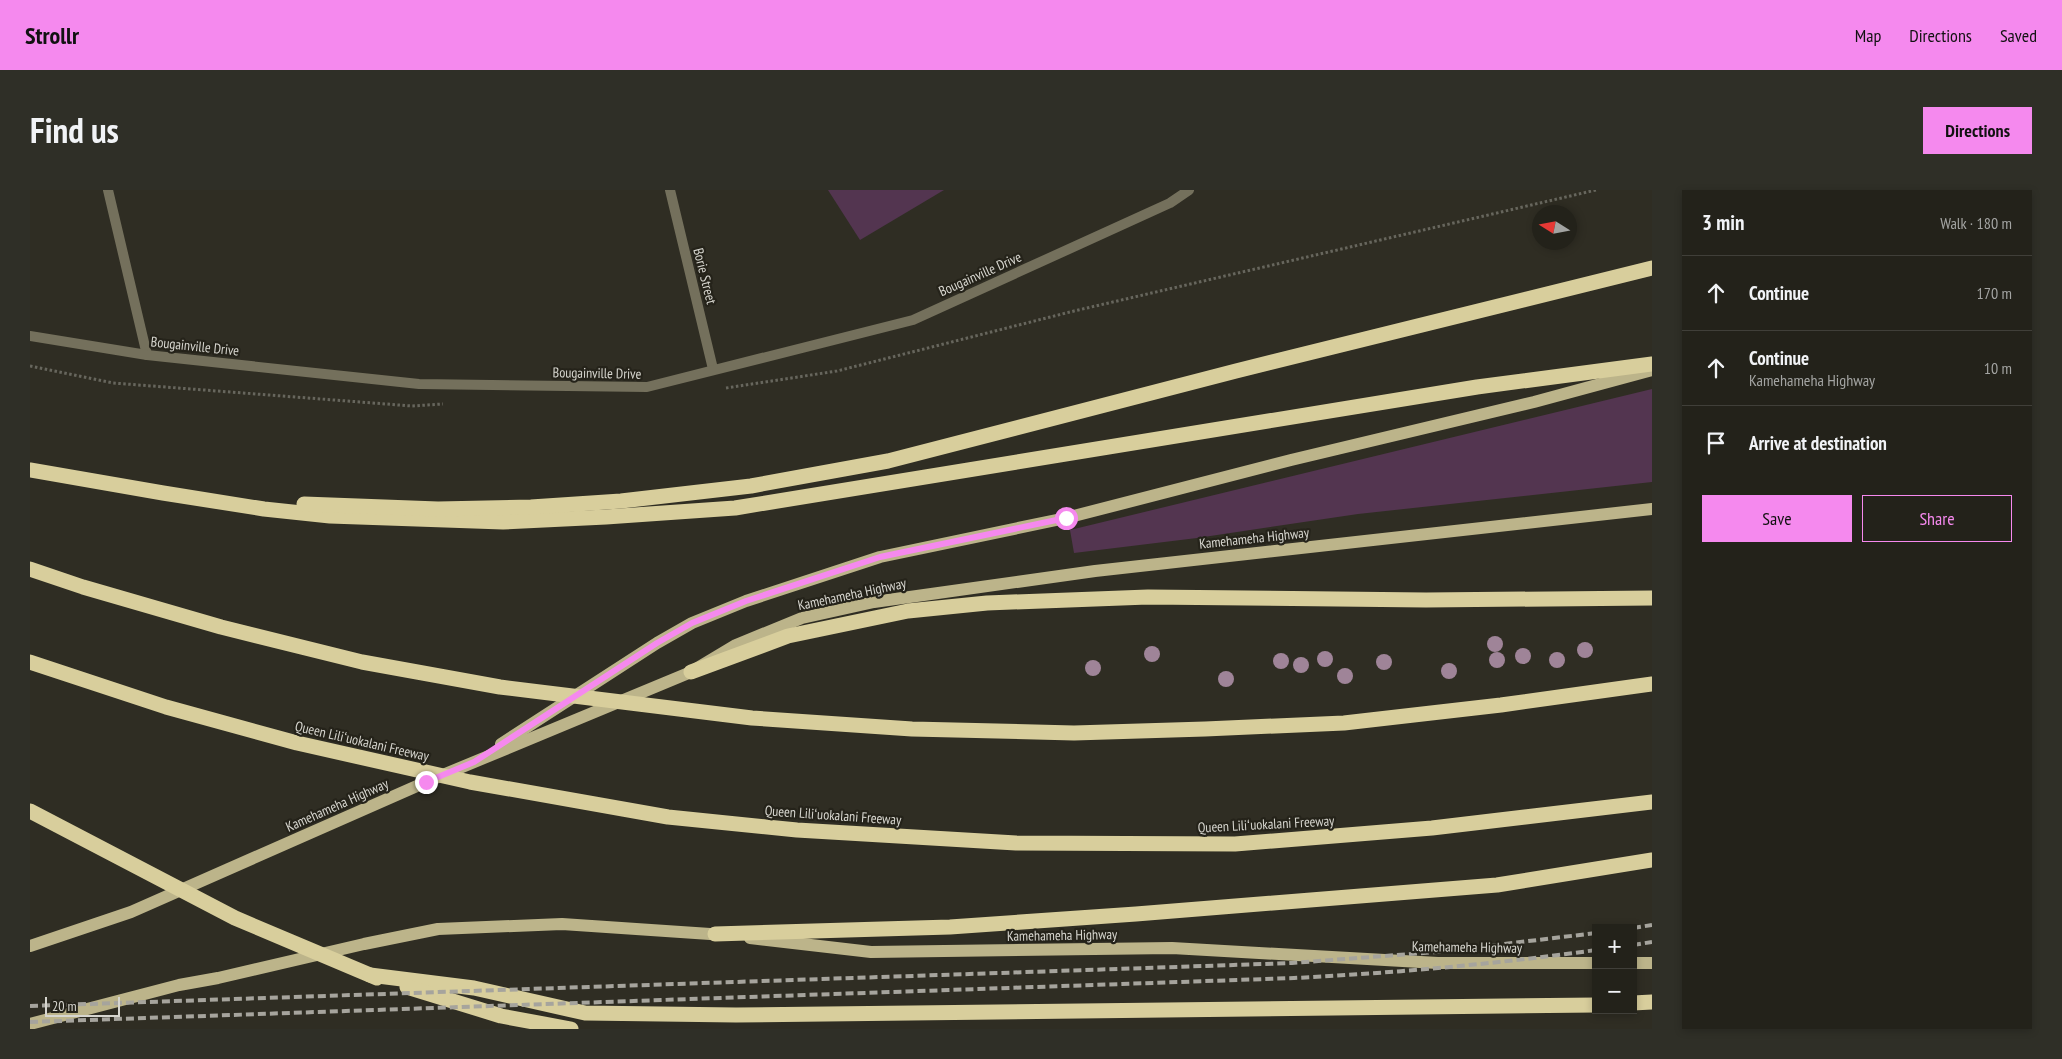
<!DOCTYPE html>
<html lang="en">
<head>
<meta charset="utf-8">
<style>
  body { margin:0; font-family:"PT Sans Narrow",sans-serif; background:#2f2f27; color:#f1f3f6 }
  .controls { position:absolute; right:15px; bottom:15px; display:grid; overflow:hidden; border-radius:0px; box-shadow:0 2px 8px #0003 }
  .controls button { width:45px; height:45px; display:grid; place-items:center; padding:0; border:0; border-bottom:1px solid #403f39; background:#23221a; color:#f1f3f6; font:25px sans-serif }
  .compass { position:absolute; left:1502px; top:15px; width:45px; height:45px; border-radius:50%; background:#23221a; box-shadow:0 2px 8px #0003; rotate:281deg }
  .scale { position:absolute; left:15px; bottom:12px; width:75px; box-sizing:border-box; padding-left:5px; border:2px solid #d7d6cf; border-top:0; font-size:14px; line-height:18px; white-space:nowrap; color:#d7d6cf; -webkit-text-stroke:4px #25231a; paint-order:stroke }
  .stop { position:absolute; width:15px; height:15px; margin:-11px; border:4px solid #f589ee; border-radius:50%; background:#fff }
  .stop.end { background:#f589ee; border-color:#fff; box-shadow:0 1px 5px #0008 }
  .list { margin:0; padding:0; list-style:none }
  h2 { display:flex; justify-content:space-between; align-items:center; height:65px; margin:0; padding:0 20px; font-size:21px }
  h2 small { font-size:16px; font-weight:400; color:#a3a4a2 }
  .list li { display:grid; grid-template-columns:32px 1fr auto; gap:15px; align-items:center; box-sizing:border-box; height:75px; padding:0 20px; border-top:1px solid #403f39 }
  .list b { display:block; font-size:19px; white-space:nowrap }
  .list p { margin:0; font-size:16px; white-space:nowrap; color:#a3a4a2 }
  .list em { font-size:16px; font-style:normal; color:#a3a4a2 }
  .actions { display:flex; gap:10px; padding:15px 20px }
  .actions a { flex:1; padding:11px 0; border:1px solid #f589ee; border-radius:0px; text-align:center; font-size:18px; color:#f589ee }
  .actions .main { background:#f589ee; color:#111 }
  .icon { flex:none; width:28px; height:28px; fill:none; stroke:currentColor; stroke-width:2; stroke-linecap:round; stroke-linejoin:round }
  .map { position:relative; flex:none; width:1622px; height:839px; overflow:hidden; border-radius:0px }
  header { display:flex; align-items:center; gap:30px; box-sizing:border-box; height:70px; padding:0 25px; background:#f589ee; color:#111 }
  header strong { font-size:24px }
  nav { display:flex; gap:28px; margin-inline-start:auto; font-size:18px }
  .intro { display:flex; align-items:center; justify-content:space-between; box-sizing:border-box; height:120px; padding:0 30px }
  h1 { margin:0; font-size:35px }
  .button { padding:12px 22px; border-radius:0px; background:#f589ee; color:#111; font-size:18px; font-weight:700 }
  main { display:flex; gap:30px; padding:0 30px }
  aside { flex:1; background:#23221a; border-radius:0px; box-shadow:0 2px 8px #0003 }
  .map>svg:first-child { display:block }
  .green { fill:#533550 }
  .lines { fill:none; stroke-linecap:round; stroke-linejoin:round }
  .path { stroke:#67665d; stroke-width:3; stroke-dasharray:2.5 2.5; stroke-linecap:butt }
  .service { stroke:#74705c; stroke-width:10 }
  .tertiary { stroke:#74705c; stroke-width:10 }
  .primary { stroke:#bcb48a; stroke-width:12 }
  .motorway { stroke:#d8ce9c; stroke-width:15 }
  .rail { stroke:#a6a49d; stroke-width:4; stroke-dasharray:8 4; stroke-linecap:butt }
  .tree { fill:#9f8498 }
  .route { stroke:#f589ee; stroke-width:6 }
  .labels { text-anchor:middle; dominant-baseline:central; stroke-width:4.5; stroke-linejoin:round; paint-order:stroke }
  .street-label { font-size:14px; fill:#d7d6cf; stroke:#25231a }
</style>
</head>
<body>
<header>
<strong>Strollr</strong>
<nav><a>Map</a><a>Directions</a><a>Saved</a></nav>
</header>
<div class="intro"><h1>Find us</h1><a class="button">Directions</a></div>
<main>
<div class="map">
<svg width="1622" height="839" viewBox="0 0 1622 839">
  <rect width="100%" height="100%" fill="#2f2d23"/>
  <!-- green -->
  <g class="green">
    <polygon points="798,0 914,0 830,50"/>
    <polygon points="1622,199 1622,292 1328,324 1167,348 1044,363 1040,340"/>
  </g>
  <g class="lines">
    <!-- path -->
    <g class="path">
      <polyline points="0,176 83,193 382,216 413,214"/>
      <polyline points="696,198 807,181 1044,121 1566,0"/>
    </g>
    <!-- service -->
    <g class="service">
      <polyline points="78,0 117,165"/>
      <polyline points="640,0 683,179"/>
    </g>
    <!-- tertiary -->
    <polyline class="tertiary" points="0,146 117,165 389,194 617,197 883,130 1140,13 1159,0"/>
    <!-- primary -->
    <g class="primary">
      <polyline points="471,554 627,453 662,433 716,411 850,367 1036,328 1261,270 1504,212 1622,180"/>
      <polyline points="720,748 841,762 1142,758 1408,773 1566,773"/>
      <polyline points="0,756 101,722 396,592 661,482 706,455 772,428 844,412 1065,381 1622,319"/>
      <polyline points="1603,773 1622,773"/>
      <polyline points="0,834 149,795 188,788 334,754 408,739 532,734 695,745"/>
    </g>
    <!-- motorway -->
    <g class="motorway">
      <polyline points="0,280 133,303 234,319 300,326 473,332 576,327 705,318 1447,197 1622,174"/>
      <polyline points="274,314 408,319 501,317 591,311 721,296 858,271 1206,181 1622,78"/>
      <polyline points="0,379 53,397 191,437 332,472 470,497 722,528 882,539 1044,543 1175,539 1314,533 1471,515 1622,494"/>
      <polyline points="0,472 136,517 267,553 440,592 638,627 767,640 986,653 1205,654 1402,638 1622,612"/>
      <polyline points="661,482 758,446 878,421 957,413 1118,407 1396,410 1622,408"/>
      <polyline points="0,621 205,728 347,788"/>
      <polyline points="685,744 920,737 1106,724 1467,695 1622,670"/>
      <polyline points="340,785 444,798 555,823 706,825 1566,815"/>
      <polyline points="377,797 471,826 541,839"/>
      <polyline points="1603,813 1622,812"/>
    </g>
    <!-- rail -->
    <g class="rail">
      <polyline points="1603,738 1622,735"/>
      <polyline points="1603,755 1622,752"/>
      <polyline points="0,816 1262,773 1407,762 1566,743"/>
      <path d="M0,832L1264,788C1365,783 1465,774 1566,760"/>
    </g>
  </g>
  <!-- trees -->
  <g class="tree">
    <circle cx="1465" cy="454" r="8"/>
    <circle cx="1555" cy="460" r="8"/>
    <circle cx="1122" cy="464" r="8"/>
    <circle cx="1493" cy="466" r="8"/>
    <circle cx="1295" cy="469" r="8"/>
    <circle cx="1467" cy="470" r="8"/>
    <circle cx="1527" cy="470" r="8"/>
    <circle cx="1251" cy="471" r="8"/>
    <circle cx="1354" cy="472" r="8"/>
    <circle cx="1271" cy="475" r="8"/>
    <circle cx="1063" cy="478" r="8"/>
    <circle cx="1419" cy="481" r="8"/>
    <circle cx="1315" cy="486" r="8"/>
    <circle cx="1196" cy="489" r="8"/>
  </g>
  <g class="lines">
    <!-- route -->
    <polyline class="route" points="396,592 444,572 627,453 662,433 716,411 850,367 1036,328"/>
  </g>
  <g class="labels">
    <!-- street labels -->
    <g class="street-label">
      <text transform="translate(950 84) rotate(-24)">Bougainville Drive</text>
      <text transform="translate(675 86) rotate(76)">Borie Street</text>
      <text transform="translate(165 156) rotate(6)">Bougainville Drive</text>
      <text transform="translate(567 183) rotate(1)">Bougainville Drive</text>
      <text transform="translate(1224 348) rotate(-6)">Kamehameha Highway</text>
      <text transform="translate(822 404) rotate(-12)">Kamehameha Highway</text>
      <text transform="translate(332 551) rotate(13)">Queen Liliʻuokalani Freeway</text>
      <text transform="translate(307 615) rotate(-24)">Kamehameha Highway</text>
      <text transform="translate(803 625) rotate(4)">Queen Liliʻuokalani Freeway</text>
      <text transform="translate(1236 634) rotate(-3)">Queen Liliʻuokalani Freeway</text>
      <text transform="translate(1032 745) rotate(-1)">Kamehameha Highway</text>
      <text transform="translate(1437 757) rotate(1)">Kamehameha Highway</text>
    </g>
  </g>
</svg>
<div class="controls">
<button>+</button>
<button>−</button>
</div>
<svg class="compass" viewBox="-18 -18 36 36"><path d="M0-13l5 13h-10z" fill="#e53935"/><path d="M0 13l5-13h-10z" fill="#a3a4a2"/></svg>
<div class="scale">20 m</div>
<div class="stop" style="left:1036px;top:328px"></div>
<div class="stop end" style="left:396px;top:592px"></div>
</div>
<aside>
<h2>3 min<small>Walk · 180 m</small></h2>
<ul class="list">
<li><svg class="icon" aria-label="ahead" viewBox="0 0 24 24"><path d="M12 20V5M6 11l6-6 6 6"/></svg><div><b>Continue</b></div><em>170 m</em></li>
<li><svg class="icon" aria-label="ahead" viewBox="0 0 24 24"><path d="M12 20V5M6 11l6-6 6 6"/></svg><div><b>Continue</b><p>Kamehameha Highway</p></div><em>10 m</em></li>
<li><svg class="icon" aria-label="arrive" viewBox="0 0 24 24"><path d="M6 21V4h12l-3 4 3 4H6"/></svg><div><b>Arrive at destination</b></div></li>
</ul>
<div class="actions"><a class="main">Save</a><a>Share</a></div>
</aside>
</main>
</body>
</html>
